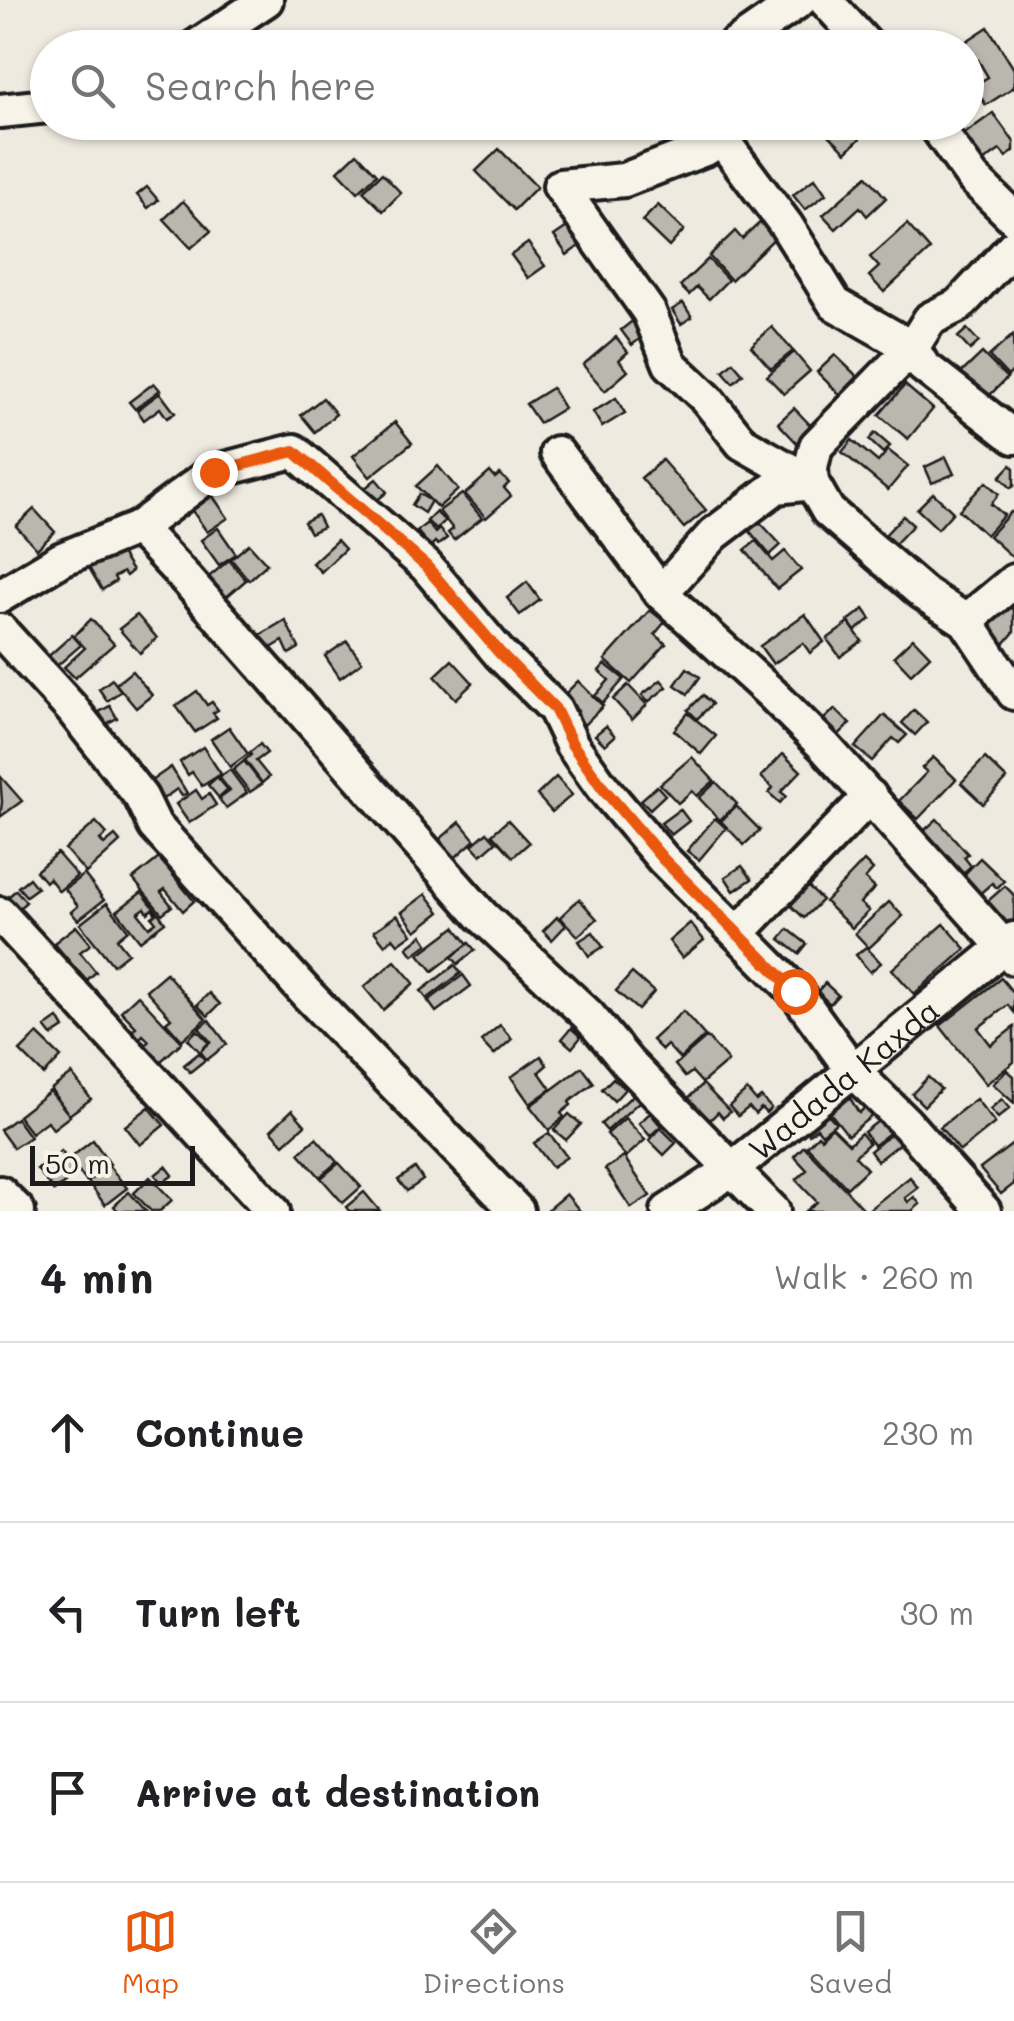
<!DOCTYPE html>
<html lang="en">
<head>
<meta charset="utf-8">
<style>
  body { margin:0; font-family:Mali,sans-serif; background:#f6f6f6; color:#202124 }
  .scale { position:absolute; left:30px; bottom:25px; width:165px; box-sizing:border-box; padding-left:10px; border:5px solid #1c1c1c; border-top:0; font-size:28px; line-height:35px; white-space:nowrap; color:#1c1c1c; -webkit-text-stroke:8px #f7f3e8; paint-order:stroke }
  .stop { position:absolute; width:30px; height:30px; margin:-22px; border:8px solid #ea580c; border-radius:50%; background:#fff }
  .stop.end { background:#ea580c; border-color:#fff; box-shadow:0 2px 10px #0008 }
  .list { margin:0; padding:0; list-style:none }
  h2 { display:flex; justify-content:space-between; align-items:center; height:130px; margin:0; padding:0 40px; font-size:42px }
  h2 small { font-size:32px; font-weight:400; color:#757577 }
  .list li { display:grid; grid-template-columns:65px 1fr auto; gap:30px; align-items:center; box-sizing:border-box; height:180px; padding:0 40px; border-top:2px solid #e0e0e0 }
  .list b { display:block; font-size:38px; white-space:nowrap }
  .list em { font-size:32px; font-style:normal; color:#757577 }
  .icon { flex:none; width:55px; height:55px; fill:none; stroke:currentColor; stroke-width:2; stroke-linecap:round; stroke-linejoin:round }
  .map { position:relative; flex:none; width:1014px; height:1211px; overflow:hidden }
  .search { position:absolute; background:#fff; box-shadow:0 2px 8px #0004; left:30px; right:30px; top:30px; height:110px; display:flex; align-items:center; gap:25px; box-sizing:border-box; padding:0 35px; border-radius:55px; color:#757577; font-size:38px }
  .sheet { height:670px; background:#fff }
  nav { display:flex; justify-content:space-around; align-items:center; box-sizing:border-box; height:140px; border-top:2px solid #e0e0e0; background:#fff; font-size:28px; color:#757577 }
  nav a { display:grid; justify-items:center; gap:5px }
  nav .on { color:#ea580c }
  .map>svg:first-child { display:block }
  .building { fill:#bab7af; stroke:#1c1c1c; stroke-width:2.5; fill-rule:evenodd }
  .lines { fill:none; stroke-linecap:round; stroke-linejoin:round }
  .minor-casing { stroke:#1c1c1c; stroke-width:40 }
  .minor { stroke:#f7f3e8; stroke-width:32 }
  .route { stroke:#ea580c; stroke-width:12 }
  .labels { text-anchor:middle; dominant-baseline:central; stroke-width:8; stroke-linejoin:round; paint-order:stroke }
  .street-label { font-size:32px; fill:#1c1c1c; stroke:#f7f3e8 }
</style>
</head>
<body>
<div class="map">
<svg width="1014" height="1211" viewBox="0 0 1014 1211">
  <rect width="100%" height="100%" fill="#eeeae0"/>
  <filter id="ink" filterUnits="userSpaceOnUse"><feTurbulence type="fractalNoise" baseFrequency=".01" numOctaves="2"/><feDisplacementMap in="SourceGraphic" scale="20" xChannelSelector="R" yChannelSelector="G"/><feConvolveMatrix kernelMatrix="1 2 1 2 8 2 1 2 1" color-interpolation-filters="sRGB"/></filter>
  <g filter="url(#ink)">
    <!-- building -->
    <g class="building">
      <polygon points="988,27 1014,69 1014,87 986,105 973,86 988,77 978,60 966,67 966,48 956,48"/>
      <polygon points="993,113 1014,142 1014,151 1006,157 1000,150 980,164 960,137"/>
      <polygon points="832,122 854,122 856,125 867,122 872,127 846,152 824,130"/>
      <polygon points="499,149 537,187 514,210 476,171"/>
      <polygon points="357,153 377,174 358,192 338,171"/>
      <polygon points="382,173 401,193 383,211 363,191"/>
      <polygon points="867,176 886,198 867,216 860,207 836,229 823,215"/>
      <polygon points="815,178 826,194 805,210 793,195"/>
      <polygon points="147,187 158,200 148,208 137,195"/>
      <polygon points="183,201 211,231 191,248 164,219"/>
      <polygon points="658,205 684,230 669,247 642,221"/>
      <polygon points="763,220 778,235 731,280 709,256 735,231 742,239"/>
      <polygon points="907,224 930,250 884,292 869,276 879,267 870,257"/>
      <polygon points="570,225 582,244 567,255 554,236"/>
      <polygon points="528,243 545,266 528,278 511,255"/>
      <polygon points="708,259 728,280 709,299 697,287 689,295 680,286"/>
      <polygon points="683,303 692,317 681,324 672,310"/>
      <polygon points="635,319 647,333 632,345 621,330"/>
      <polygon points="772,327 793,351 771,369 751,346"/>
      <polygon points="967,329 979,342 970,350 958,337"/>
      <polygon points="1013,335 1014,370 1008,376 989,356"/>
      <polygon points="616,337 628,352 619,360 628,371 605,391 583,365"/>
      <polygon points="794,352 810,371 784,394 767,376"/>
      <polygon points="982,353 1007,378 984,401 959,375"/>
      <polygon points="835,355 858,377 840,395 817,372"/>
      <polygon points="733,362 743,374 733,383 723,371"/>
      <polygon points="154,383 160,390 135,409 129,402"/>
      <polygon points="905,385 933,409 908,439 879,415"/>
      <polygon points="552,388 564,408 539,423 526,404"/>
      <polygon points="160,393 175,413 167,418 160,408 144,420 137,410"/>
      <polygon points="323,398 336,414 315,432 301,415"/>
      <polygon points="616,398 625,413 602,427 593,412"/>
      <polygon points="794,408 813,428 797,443 778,423"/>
      <polygon points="395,422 412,443 370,477 353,456"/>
      <polygon points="875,433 890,446 883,453 869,440"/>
      <polygon points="852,440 878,462 888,450 908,466 888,490 842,452"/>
      <polygon points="946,457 954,474 932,483 925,467"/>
      <polygon points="662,460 706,510 684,528 641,478"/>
      <polygon points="1011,465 1014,468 1014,486 1011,488 1000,477"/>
      <polygon points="438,466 458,490 438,508 416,486"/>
      <polygon points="490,472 495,478 500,474 509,483 504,488 511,496 486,518 465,494"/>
      <polygon points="376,479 387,492 374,503 363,490"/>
      <polygon points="986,482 999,494 991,504 1004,515 986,535 959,510"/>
      <polygon points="210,492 228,518 207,532 189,506"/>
      <polygon points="933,493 953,512 938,529 917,509"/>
      <polygon points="419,494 431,501 424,513 412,505"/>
      <polygon points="462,494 482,518 454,540 448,533 453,529 439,511"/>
      <polygon points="34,509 55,532 37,549 16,526"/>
      <polygon points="436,512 445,521 436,530 427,521"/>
      <polygon points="1011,512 1014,514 1013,558 989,536"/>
      <polygon points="317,515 323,527 310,533 304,522"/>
      <polygon points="903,516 913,525 895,544 885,535"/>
      <polygon points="757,519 781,545 770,555 747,528"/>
      <polygon points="427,523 435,533 439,529 447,538 438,545 435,542 430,547 417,531"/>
      <polygon points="218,528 236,554 219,565 201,540"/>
      <polygon points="337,540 345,549 321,572 312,563"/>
      <polygon points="756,541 773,561 785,551 801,570 777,589 745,550"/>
      <polygon points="114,543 132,571 126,576 123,572 114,577 116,581 102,590 85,561"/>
      <polygon points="249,544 267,564 249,580 231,559"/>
      <polygon points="229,560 246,580 223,600 199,585"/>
      <polygon points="527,582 540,600 520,615 507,598"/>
      <polygon points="1006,603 1014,610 1014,632 1004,644 985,627"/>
      <polygon points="864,609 871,619 855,631 848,621"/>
      <polygon points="650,610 665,622 655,634 666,644 631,683 605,660"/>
      <polygon points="805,614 824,642 810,653 803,643 773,664 760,646"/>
      <polygon points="137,615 157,638 140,653 119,629"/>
      <polygon points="91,619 114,644 75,678 64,667 85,648 74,636"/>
      <polygon points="285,620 299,648 289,654 283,641 266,651 257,637"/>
      <polygon points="849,623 862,641 840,657 827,639"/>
      <polygon points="72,635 81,645 51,671 42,662"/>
      <polygon points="913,638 930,656 911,674 894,656"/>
      <polygon points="347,641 362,662 340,678 325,656"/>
      <polygon points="452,660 473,683 456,699 435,676"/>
      <polygon points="605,664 624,679 603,703 595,696 609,680 599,671"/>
      <polygon points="687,668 700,677 688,694 675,685"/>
      <polygon points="132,671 152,695 136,708 116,684"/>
      <polygon points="112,679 121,691 107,701 99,689"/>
      <polygon points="661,680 667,687 648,702 642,695"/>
      <polygon points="578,681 603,706 584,725 575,715 578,711 563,696"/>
      <polygon points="628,685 647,705 632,720 613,699"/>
      <polygon points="197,691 207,705 212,702 218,710 213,713 217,718 195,732 176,706"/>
      <polygon points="703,695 712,704 697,719 688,710"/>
      <polygon points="110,706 117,718 106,724 99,712"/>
      <polygon points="835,709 850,724 829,744 814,728"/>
      <polygon points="914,710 927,722 915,735 902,723"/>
      <polygon points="688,713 716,736 701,754 674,730"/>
      <polygon points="884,715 907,735 899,743 893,738 872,761 855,747"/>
      <polygon points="606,726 615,736 605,745 595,735"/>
      <polygon points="229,727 248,754 230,767 211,739"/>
      <polygon points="260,744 267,753 256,761 269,777 262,783 245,760 251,755 249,753"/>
      <polygon points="203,747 221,774 202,786 192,772 188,775 180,762"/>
      <polygon points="783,754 801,771 781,792 786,796 780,803 769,793 773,788 761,777"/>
      <polygon points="692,757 714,781 697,796 692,791 678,803 660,784"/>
      <polygon points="933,757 956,779 918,819 899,801 927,772 922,768"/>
      <polygon points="985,758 1007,779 983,804 961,783"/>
      <polygon points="244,761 262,784 250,792 233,770"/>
      <polygon points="171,767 187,793 182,796 177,789 160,801 148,783"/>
      <polygon points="230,770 247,793 226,808 219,799 230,791 219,777"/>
      <polygon points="0,776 22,801 0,817 2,802"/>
      <polygon points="217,777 228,790 219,798 208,785"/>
      <polygon points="556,777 572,795 552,812 537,795"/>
      <polygon points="716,782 737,804 720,820 699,798"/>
      <polygon points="657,786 665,795 650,809 641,800"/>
      <polygon points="196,790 202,799 209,794 216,805 189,823 176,804"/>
      <polygon points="736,806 760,830 744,845 721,821"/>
      <polygon points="680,809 689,821 671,835 661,823"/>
      <polygon points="715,818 726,828 699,860 687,851"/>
      <polygon points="937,819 968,854 964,857 971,866 957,879 918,836"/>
      <polygon points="508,820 529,843 513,857 492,834"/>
      <polygon points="96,822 107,834 100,840 104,845 115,836 120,842 86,873 65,849"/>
      <polygon points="460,822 475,840 449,863 433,845"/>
      <polygon points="487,832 496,842 481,855 472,845"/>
      <polygon points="57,853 77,876 59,891 49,878 45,882 36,871"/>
      <polygon points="159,858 194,901 183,911 165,889 161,892 172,906 162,914 133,879"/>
      <polygon points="980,858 1004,881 997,888 992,883 976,897 959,880"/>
      <polygon points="864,861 873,870 865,879 875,888 860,903 869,911 852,928 825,902"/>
      <polygon points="742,866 752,879 734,891 725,877"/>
      <polygon points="84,874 104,900 78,920 71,912 78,906 65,889"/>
      <polygon points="29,878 37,888 26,896 18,887"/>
      <polygon points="800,879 822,900 804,918 782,897"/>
      <polygon points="1005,886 1014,895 1014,928 1007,935 981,907"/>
      <polygon points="16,890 26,902 17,910 7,898"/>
      <path d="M142,892L165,922L140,941L117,911ZM145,908L148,913L152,909L156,914L152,917L156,922L149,927L138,913Z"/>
      <polygon points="426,894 440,912 416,931 402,912"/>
      <polygon points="579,899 597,919 578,936 560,917"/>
      <polygon points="889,902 903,916 869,948 855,933"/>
      <polygon points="107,903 128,930 117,939 128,953 113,965 80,924"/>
      <polygon points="397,915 412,934 398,944 393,938 385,945 374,931"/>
      <polygon points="557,917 566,925 552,940 543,931"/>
      <polygon points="690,923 704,940 682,958 669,941"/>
      <polygon points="944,924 966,949 914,994 892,969"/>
      <polygon points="76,926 91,944 80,952 96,972 86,981 54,943"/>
      <polygon points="455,927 468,944 433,971 419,954"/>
      <polygon points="788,929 807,944 799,954 780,939"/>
      <polygon points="593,932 603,947 589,956 579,941"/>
      <polygon points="422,935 428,944 413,955 407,947"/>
      <polygon points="469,943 475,950 458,964 452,957"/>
      <polygon points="866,947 881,963 870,972 856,955"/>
      <polygon points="395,961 414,983 383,1010 364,987"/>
      <polygon points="455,965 461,973 427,999 421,991"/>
      <polygon points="166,973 206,1019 182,1040 166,1022 171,1018 146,990"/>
      <polygon points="632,973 654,992 638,1010 616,991"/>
      <polygon points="463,975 471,986 436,1012 428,1001"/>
      <polygon points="1001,978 1014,994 1014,1012 1008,1005 978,1028 991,1045 1014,1027 1014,1062 986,1084 940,1026"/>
      <polygon points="825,983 838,995 830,1004 817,992"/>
      <polygon points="209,993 220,1004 208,1016 197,1005"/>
      <polygon points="138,995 182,1042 159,1063 144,1046 149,1041 143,1035 138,1040 130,1032 136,1027 121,1011"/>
      <polygon points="683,1011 705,1036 680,1059 667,1045 662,1050 652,1040"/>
      <polygon points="58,1018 64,1028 52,1036 45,1027"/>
      <polygon points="209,1020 227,1044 207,1060 200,1051 211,1042 199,1028"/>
      <polygon points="500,1025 512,1039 494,1055 481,1041"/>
      <polygon points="571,1028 581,1037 572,1048 562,1039"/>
      <polygon points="197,1030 209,1042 200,1052 188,1039"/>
      <polygon points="37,1034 61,1057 44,1075 20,1051"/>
      <polygon points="707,1037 728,1061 702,1083 692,1072 685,1077 675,1065"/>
      <polygon points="199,1053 205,1060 190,1072 184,1065"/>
      <polygon points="541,1056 547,1065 539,1072 551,1089 530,1104 511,1077"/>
      <polygon points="582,1067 594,1083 569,1102 571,1105 561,1113 564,1117 549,1130 530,1106"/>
      <polygon points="1007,1070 1014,1076 1014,1103 993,1084"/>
      <polygon points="72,1074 91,1099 69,1115 51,1089"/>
      <polygon points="928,1077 941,1089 924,1106 912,1094"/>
      <polygon points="613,1078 625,1089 614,1101 602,1089"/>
      <polygon points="703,1084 730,1112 723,1118 718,1112 702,1128 681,1105"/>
      <polygon points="747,1090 756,1101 761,1097 771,1108 766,1113 761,1108 755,1114 749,1107 738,1116 729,1106"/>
      <polygon points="50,1091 70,1116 53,1129 47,1121 31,1133 18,1116"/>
      <polygon points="847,1093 859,1113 867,1106 873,1115 848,1135 827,1109"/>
      <polygon points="634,1094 640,1101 607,1131 601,1124"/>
      <polygon points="976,1099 995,1123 960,1151 940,1127"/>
      <polygon points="1002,1099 1010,1108 998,1118 990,1109"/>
      <polygon points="149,1107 164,1125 140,1145 125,1126"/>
      <polygon points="292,1110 305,1125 284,1144 271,1130"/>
      <polygon points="826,1112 836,1123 822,1134 817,1128 809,1134 805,1128"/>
      <polygon points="650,1113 661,1126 650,1136 639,1123"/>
      <polygon points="569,1114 581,1124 566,1140 554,1130"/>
      <polygon points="16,1118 30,1137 13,1148 0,1130"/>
      <polygon points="625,1118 645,1140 626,1157 607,1134"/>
      <polygon points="882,1118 892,1131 874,1145 864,1132"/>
      <polygon points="832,1127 849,1144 861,1133 869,1143 855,1156 867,1169 847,1188 807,1146 818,1135 821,1138"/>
      <polygon points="661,1128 676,1143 664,1155 649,1140"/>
      <polygon points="549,1133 567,1157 552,1167 534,1143"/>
      <polygon points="892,1133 900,1143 877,1161 870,1151"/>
      <polygon points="316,1138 337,1162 320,1177 299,1153"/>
      <polygon points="93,1140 110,1164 86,1181 69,1159"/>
      <polygon points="1014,1143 1014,1184 1001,1194 980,1169"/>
      <polygon points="804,1146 863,1208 859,1211 806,1211 817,1202 796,1180 807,1170 794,1156"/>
      <polygon points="61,1151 78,1173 54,1191 37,1169"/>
      <polygon points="624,1157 650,1196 631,1208 605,1169"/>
      <polygon points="339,1163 361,1187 343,1203 321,1178"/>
      <polygon points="109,1166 127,1188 105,1205 88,1182"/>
      <polygon points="166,1166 173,1175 162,1183 155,1175"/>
      <polygon points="415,1168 423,1180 407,1191 398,1180"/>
      <polygon points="150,1177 172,1200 160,1211 151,1211 134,1193"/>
      <polygon points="910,1177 918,1188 905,1198 908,1202 914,1197 920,1204 912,1211 869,1211 868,1210"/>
      <polygon points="129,1192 146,1211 118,1211 114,1206"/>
      <polygon points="364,1192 380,1211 349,1211 346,1207"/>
      <polygon points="566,1194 580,1211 550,1211 548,1209"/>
    </g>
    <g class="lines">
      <defs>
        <g id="minor">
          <polyline points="825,0 869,48"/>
          <polyline points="194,48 266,0"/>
          <polyline points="731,48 800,0"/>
          <polyline points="0,111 48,106"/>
          <polyline points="933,122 973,178 1014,218"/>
          <polyline points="1014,246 959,305 930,319 912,348 816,446 811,467 812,483 828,511 923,593 966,621 1014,693"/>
          <polyline points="557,453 661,593 772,694 824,746 1014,958"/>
          <polyline points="138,528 213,472 294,451 426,566 499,653 555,709 572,745 602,787 663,859 795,991 852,1070 906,1123 984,1211"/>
          <polyline points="661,593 714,534 776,487 812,483 742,443 707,399 670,364 649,312 560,186 624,180 707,148 720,137 786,225 835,304 912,348 923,366 1014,437"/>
          <polyline points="0,596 62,559 138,528 188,581 482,916 588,1015 628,1063 773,1211"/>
          <polyline points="966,621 1014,581"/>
          <polyline points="0,630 72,709 141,797 155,826 307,994 517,1211"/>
          <polyline points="0,914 273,1211"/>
          <polyline points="738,933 870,796"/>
          <polyline points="0,1193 18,1211"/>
          <path id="s1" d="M668,1211L731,1170L1014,939"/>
        </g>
      </defs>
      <!-- minor casing -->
      <use href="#minor" class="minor-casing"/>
      <!-- minor -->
      <use href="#minor" class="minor"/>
    </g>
  </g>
  <g class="lines" filter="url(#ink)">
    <!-- route -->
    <polyline class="route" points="214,472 294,451 426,566 499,652 555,709 572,744 602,787 663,859 795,991"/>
  </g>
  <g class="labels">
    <!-- street labels -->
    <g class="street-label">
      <text stroke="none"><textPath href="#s1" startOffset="220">Wadada Kaxda</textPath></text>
    </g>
  </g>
</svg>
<div class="scale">50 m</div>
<div class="stop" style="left:795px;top:991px"></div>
<div class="stop end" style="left:214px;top:472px"></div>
<div class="search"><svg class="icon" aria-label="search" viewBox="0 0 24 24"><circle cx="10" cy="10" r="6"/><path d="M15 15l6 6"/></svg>Search here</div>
</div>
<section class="sheet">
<h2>4 min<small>Walk · 260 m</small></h2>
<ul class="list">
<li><svg class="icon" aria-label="ahead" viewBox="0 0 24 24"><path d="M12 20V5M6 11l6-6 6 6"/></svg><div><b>Continue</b></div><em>230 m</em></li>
<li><svg class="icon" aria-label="left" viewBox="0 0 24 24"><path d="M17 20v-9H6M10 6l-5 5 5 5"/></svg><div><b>Turn left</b></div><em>30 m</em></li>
<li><svg class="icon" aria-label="arrive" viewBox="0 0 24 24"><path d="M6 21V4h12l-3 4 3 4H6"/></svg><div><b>Arrive at destination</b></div></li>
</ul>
</section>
<nav>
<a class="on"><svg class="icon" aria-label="map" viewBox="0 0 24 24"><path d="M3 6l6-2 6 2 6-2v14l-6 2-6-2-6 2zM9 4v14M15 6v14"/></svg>Map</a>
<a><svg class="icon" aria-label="directions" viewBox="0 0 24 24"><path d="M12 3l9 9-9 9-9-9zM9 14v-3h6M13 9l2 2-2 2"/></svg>Directions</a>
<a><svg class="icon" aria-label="saved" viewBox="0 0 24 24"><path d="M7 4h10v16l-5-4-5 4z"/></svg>Saved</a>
</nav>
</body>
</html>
